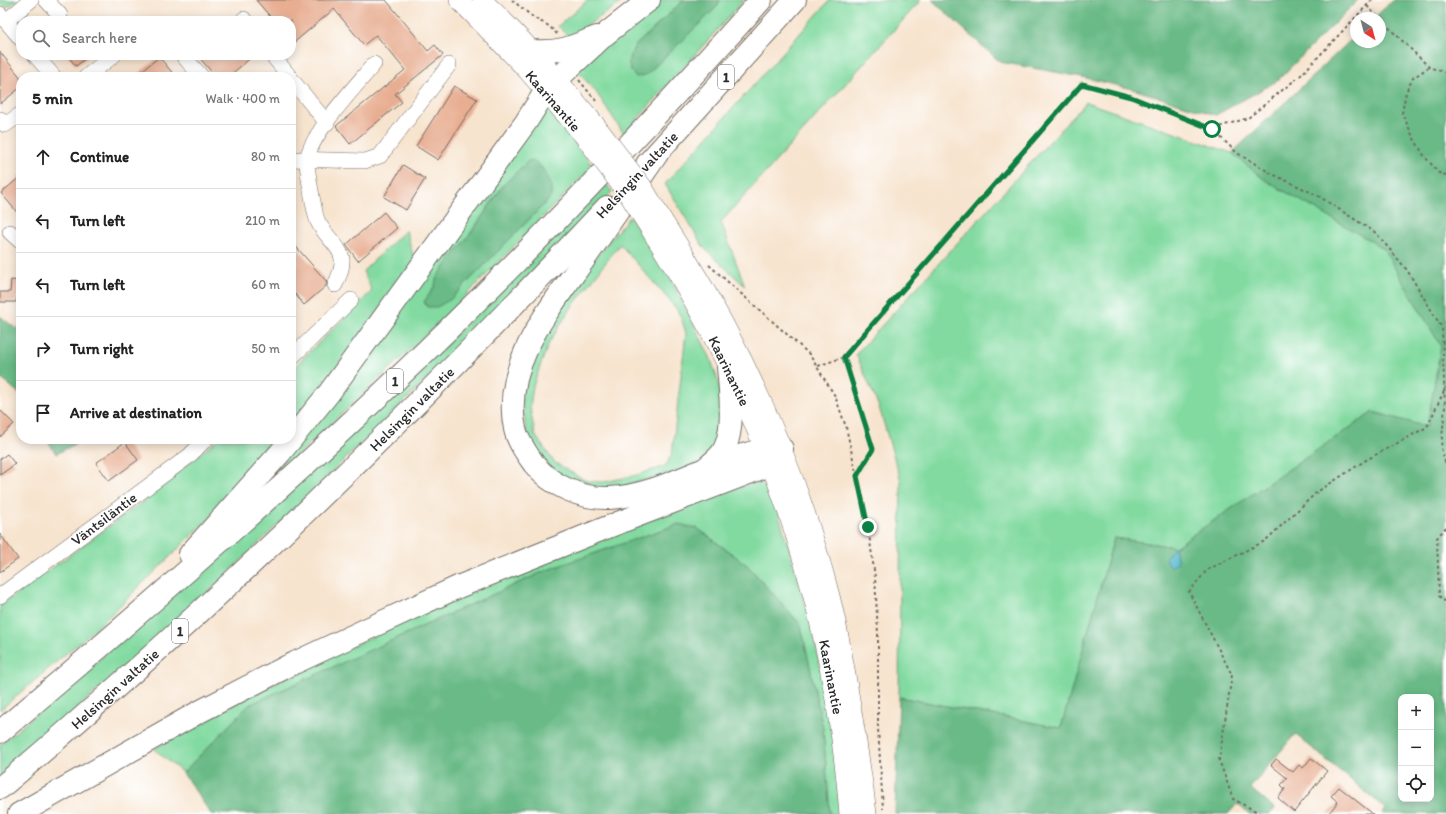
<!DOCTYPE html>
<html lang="en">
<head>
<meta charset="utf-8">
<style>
  body { margin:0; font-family:Itim,sans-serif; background:#f2f2f2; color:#222 }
  .controls { position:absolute; right:12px; bottom:12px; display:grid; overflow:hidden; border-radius:8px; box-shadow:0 2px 10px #0003 }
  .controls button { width:36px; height:36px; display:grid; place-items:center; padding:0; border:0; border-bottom:1px solid #e0e0e0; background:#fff; color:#222; font:20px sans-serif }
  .compass { position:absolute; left:1350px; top:12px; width:36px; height:36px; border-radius:50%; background:#fff; box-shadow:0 2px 10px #0003; rotate:144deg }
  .stop { position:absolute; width:12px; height:12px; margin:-9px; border:3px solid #0b8043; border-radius:50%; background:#fff }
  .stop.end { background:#0b8043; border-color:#fff; box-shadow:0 1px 4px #0008 }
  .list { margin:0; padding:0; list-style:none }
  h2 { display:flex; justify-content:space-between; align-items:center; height:52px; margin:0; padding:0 16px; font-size:17px }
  h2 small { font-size:13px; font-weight:400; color:#767676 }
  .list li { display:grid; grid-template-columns:26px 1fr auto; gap:12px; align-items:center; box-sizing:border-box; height:64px; padding:0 16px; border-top:1px solid #e0e0e0 }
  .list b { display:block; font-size:15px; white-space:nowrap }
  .list em { font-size:13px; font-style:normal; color:#767676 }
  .icon { flex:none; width:22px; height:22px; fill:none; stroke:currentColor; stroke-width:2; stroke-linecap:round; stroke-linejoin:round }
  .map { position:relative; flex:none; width:1446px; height:814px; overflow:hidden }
  .search { position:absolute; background:#fff; box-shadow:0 2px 10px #0003; left:16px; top:16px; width:280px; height:44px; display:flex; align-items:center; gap:10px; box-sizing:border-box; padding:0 14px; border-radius:16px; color:#767676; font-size:15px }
  .panel { position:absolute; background:#fff; box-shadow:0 2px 10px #0003; left:16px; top:72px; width:280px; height:372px; border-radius:16px }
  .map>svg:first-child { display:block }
  .green { fill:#82daa0; stroke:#568266; fill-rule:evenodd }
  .forest { fill:#69ba86; stroke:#4a7258; fill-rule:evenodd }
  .water { fill:#4ab5c8; stroke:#3a707a }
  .building { fill:#e8ae92 }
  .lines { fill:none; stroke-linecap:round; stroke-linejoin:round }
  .minor-casing { stroke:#726c64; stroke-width:16 }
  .major-casing { stroke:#726c64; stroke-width:20 }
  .highway-casing { stroke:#726c64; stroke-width:24 }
  .path { stroke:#726c64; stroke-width:2; stroke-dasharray:3 3; stroke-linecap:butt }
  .minor { stroke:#fff; stroke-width:15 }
  .major { stroke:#fff; stroke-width:19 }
  .highway { stroke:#fff; stroke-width:22 }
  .major-bridge-casing { stroke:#726c64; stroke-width:20; stroke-linecap:butt }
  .major-bridge { stroke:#fff; stroke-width:19 }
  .route { stroke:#0b8043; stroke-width:5 }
  .labels { text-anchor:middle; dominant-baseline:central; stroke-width:3; stroke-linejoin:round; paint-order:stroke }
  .shield { fill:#fff; stroke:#6b6b6b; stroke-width:1 }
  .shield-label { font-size:14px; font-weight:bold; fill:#2b2b2b }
  .street-label { font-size:15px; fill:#2b2b2b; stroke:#fff }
</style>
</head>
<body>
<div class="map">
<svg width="1446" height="814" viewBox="0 0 1446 814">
  <rect width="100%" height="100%" fill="#fff"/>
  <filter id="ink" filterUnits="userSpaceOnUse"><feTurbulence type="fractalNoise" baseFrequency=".025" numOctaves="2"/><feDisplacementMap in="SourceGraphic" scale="8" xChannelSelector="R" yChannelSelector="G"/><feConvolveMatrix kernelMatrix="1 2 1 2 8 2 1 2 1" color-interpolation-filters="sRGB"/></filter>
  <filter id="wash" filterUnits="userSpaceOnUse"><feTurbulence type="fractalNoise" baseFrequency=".012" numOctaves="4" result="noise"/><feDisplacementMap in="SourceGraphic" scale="16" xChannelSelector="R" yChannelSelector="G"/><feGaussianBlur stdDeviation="0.9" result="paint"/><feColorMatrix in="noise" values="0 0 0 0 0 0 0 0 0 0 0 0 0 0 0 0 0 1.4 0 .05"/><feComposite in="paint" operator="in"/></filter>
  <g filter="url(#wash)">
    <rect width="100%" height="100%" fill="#f7e4cf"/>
    <!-- green -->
    <g class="green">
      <polygon points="0,0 18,0 7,7 0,4"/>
      <polygon points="588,0 625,0 585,27 568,36 558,26"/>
      <polygon points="658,0 684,0 634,47 717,7 720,0 744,0 624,134 596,92 576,69"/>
      <polygon points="830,0 921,0 721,222 745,286 704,248 665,184"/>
      <polygon points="1086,102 1232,153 1265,180 1383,248 1441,346 1427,427 1373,412 1175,547 1114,538 1061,728 899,697 901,481 879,407 856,354"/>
      <path d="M547,108L593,166L439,323L253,497ZM504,184L551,197L451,299L424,302Z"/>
      <polygon points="607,185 612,192 456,351 218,583 0,777 0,745 87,671 448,342"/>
      <path d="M629,217L658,253L710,357L719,384L723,422L713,450L691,468L608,490L579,486L555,476L528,443L521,395L536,348L574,284ZM620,244L675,307L681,317L686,333L672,453L667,464L663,467L633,476L604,482L586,481L554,462L535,435L530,407L533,386L548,345L568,312Z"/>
      <polygon points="406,230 415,262 291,428 291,370 372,291 363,271"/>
      <polygon points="218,439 283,439 258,471 102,623 0,710 0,606 145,500"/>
      <polygon points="751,483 762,483 773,494 812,627 833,730 840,814 830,814 823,729 801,625 747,565 697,528 547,570 249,705 183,773 154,749 245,698 425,611 618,531"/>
    </g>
    <!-- forest -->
    <g class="forest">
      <polygon points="684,0 720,0 717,7 646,75 636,77 631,71 628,62 634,47"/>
      <polygon points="932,0 1358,0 1277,81 1216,115 1136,90 1082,77 1000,62"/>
      <path d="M1393,0H1446V814H1382L1386,809L1295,734L1250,788L1275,809L1270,814H1249L1237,804L1228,814H895L899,697L1061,728L1114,538L1175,547L1373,412L1427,427L1441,346L1383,248L1265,180L1232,153L1356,35V42H1380V18H1374ZM1401,697H1431V799H1401Z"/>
      <path d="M534,160C545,169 553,182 551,197L451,299L437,307H427L424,302L434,288L437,277L476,226L504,184L528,161Z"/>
      <polygon points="0,316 16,329 21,324 21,395 0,377"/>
      <polygon points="47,439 84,439 56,454"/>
      <polygon points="678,524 697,528 747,565 801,625 823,729 830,814 211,814 183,773 249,705 547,570"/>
    </g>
    <!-- water -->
    <polygon class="water" points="1175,547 1178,563 1170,567 1165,558"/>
    <g id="blocks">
      <!-- building -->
      <g class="building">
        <polygon points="256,0 386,0 428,51 435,45 443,55 395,94 402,102 350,144 336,126 405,70 376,35 364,45 334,9 291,45 291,21 274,21"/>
        <polygon points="0,52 21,78 21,87 0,104"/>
        <polygon points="67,55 90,55 76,66"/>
        <polygon points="197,55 254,55 228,77 216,77"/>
        <polygon points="159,57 176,77 134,77"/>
        <polygon points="454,86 477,99 438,160 416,146"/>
        <polygon points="403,165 425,179 406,210 384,197"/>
        <polygon points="21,176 21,217 1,193"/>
        <polygon points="384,212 397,228 358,261 346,245"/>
        <polygon points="291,241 327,282 326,286 304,305 291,289"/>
        <polygon points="11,280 21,281 21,297 17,297 16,302 0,302 0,292 10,292"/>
        <polygon points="0,410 14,424 0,437"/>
        <polygon points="125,442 138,460 109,481 96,463"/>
        <polygon points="7,454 15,464 0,475 0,459"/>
        <polygon points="0,534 18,559 0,572"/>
        <polygon points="1311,758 1327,771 1294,812 1278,798 1285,789 1281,785 1287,778 1271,765 1276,759 1293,772 1299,765 1303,768"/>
        <polygon points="1339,787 1373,814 1328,814 1338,802 1331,796"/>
      </g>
    </g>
  </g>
  <g filter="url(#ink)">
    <use href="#blocks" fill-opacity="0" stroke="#726c64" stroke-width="1"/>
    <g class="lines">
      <defs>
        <g id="minor">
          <polyline points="46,0 60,15"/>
          <polyline points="0,14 21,39"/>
          <polyline points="244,19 245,21"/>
          <polyline points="6,21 31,0"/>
          <polyline points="35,55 54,77"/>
          <polyline points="272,55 290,77"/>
          <polyline points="184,57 202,77"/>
          <polyline points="86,77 114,55"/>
          <polyline points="291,79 327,123"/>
          <polyline points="0,119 5,125 21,114"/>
          <polyline points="291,159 365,161 380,156 449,65"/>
          <polyline points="10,232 21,242"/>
          <path d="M335,285C353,249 333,249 318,222C315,217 306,165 307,159C312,132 356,86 374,64"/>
          <polyline points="291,358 351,300"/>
          <polyline points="0,596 189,456 206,439"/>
        </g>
        <g id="major">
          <polyline points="459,0 525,68 583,135"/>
          <path d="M482,0C523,38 558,80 594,123"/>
          <path d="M665,224C739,338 796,464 830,596C842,642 848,689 856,736C860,762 864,788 867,814"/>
          <path d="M655,237C767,413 833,605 849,814"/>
        </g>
        <g id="highway">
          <path d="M532,51C560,53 572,47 597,37"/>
          <polyline points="647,164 795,0"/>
          <path d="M707,467C712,463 717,459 721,454C736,435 730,390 728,367"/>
          <polyline points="190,554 280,453 329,393 526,122 545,92 568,69 607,33 649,0"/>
          <path d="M0,732C145,610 287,485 424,353C541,240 653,121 761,0"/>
          <path d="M0,788C215,607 415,411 607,207"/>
          <path d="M19,814L197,713L288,666L365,630L458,587L618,523L772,464L782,449C760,448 750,453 730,459C691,473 651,496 609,498C582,499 551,486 534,464C527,454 518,442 515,429C501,364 552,306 586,257C610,223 633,189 657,154"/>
        </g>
      </defs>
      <!-- minor casing -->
      <use href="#minor" class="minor-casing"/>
      <!-- major casing -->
      <use href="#major" class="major-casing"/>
      <!-- highway casing -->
      <use href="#highway" class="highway-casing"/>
      <!-- path -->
      <g class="path">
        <polyline points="512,0 534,18 549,26 557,34"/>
        <polyline points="1367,6 1379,18"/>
        <polyline points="1380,19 1429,67 1446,73"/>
        <polyline points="1429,67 1413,78 1406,92 1402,113 1413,137 1425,157 1439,173 1446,175"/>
        <polyline points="579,80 596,101"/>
        <polyline points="1212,129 1237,153 1274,175 1317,195 1376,233 1407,270 1442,328 1445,407 1441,448 1446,465"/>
        <polyline points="709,265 809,354 835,396 846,427 868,527 875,577 878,634 878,728 883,809"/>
        <polyline points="818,366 844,357"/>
        <polyline points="857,476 873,449 844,357 1082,84 1131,97 1212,129 1248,118 1301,75 1372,0"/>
        <polyline points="1446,527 1437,538 1439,596 1446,602"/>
        <polyline points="1261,814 1233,799 1219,760 1232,675 1189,592 1207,570 1265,541 1317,492 1366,460 1427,427 1446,387"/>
      </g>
      <!-- minor -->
      <use href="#minor" class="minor"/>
      <!-- major -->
      <use href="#major" class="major"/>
      <!-- highway -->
      <use href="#highway" class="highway"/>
      <defs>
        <g id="major-bridge">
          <polyline points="594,123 642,186 665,224"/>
          <polyline points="583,135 630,197 655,237"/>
        </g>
      </defs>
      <!-- major-bridge casing -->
      <use href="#major-bridge" class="major-bridge-casing"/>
      <!-- major-bridge -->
      <use href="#major-bridge" class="major-bridge"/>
    </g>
  </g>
  <g class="lines" filter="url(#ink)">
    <!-- route -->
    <polyline class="route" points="868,527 857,476 873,449 844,357 1082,84 1131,97 1212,129"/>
  </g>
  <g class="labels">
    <!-- shield labels -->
    <g class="shield">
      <rect x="718" y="65" width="16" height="24" rx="3"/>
      <rect x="387" y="369" width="16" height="24" rx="3"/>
      <rect x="172" y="619" width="16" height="24" rx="3"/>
    </g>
    <g class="shield-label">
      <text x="726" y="77">1</text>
      <text x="395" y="381">1</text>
      <text x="180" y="631">1</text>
    </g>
    <!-- street labels -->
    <g class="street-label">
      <text transform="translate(553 101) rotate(49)">Kaarinantie</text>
      <text transform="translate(637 175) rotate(-47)">Helsingin valtatie</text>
      <text transform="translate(729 371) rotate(64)">Kaarinantie</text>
      <text transform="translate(412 409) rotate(-45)">Helsingin valtatie</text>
      <text transform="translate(104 519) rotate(-37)">Väntsiläntie</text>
      <text transform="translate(831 677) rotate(79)">Kaarinantie</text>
      <text transform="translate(115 689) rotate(-42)">Helsingin valtatie</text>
    </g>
  </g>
</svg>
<div class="controls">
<button>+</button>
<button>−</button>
<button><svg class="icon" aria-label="locate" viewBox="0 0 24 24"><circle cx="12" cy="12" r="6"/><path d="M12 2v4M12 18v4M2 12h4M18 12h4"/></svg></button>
</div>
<svg class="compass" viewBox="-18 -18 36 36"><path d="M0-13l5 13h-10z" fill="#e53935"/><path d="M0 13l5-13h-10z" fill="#767676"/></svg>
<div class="stop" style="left:1212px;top:129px"></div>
<div class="stop end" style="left:868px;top:527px"></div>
<div class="search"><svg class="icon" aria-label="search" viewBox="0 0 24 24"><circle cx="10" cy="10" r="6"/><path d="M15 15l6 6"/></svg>Search here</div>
<section class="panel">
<h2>5 min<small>Walk · 400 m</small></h2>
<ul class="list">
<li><svg class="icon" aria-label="ahead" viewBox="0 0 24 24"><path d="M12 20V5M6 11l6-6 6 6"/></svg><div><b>Continue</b></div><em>80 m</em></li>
<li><svg class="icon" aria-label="left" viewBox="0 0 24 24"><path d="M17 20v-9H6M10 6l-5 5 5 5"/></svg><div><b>Turn left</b></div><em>210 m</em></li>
<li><svg class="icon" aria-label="left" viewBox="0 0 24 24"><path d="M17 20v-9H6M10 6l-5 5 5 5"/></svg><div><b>Turn left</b></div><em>60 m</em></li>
<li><svg class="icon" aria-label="right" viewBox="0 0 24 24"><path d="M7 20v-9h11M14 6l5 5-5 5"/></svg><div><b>Turn right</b></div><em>50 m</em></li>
<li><svg class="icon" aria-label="arrive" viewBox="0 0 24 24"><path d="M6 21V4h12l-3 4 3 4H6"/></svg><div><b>Arrive at destination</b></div></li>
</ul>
</section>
</div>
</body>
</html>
